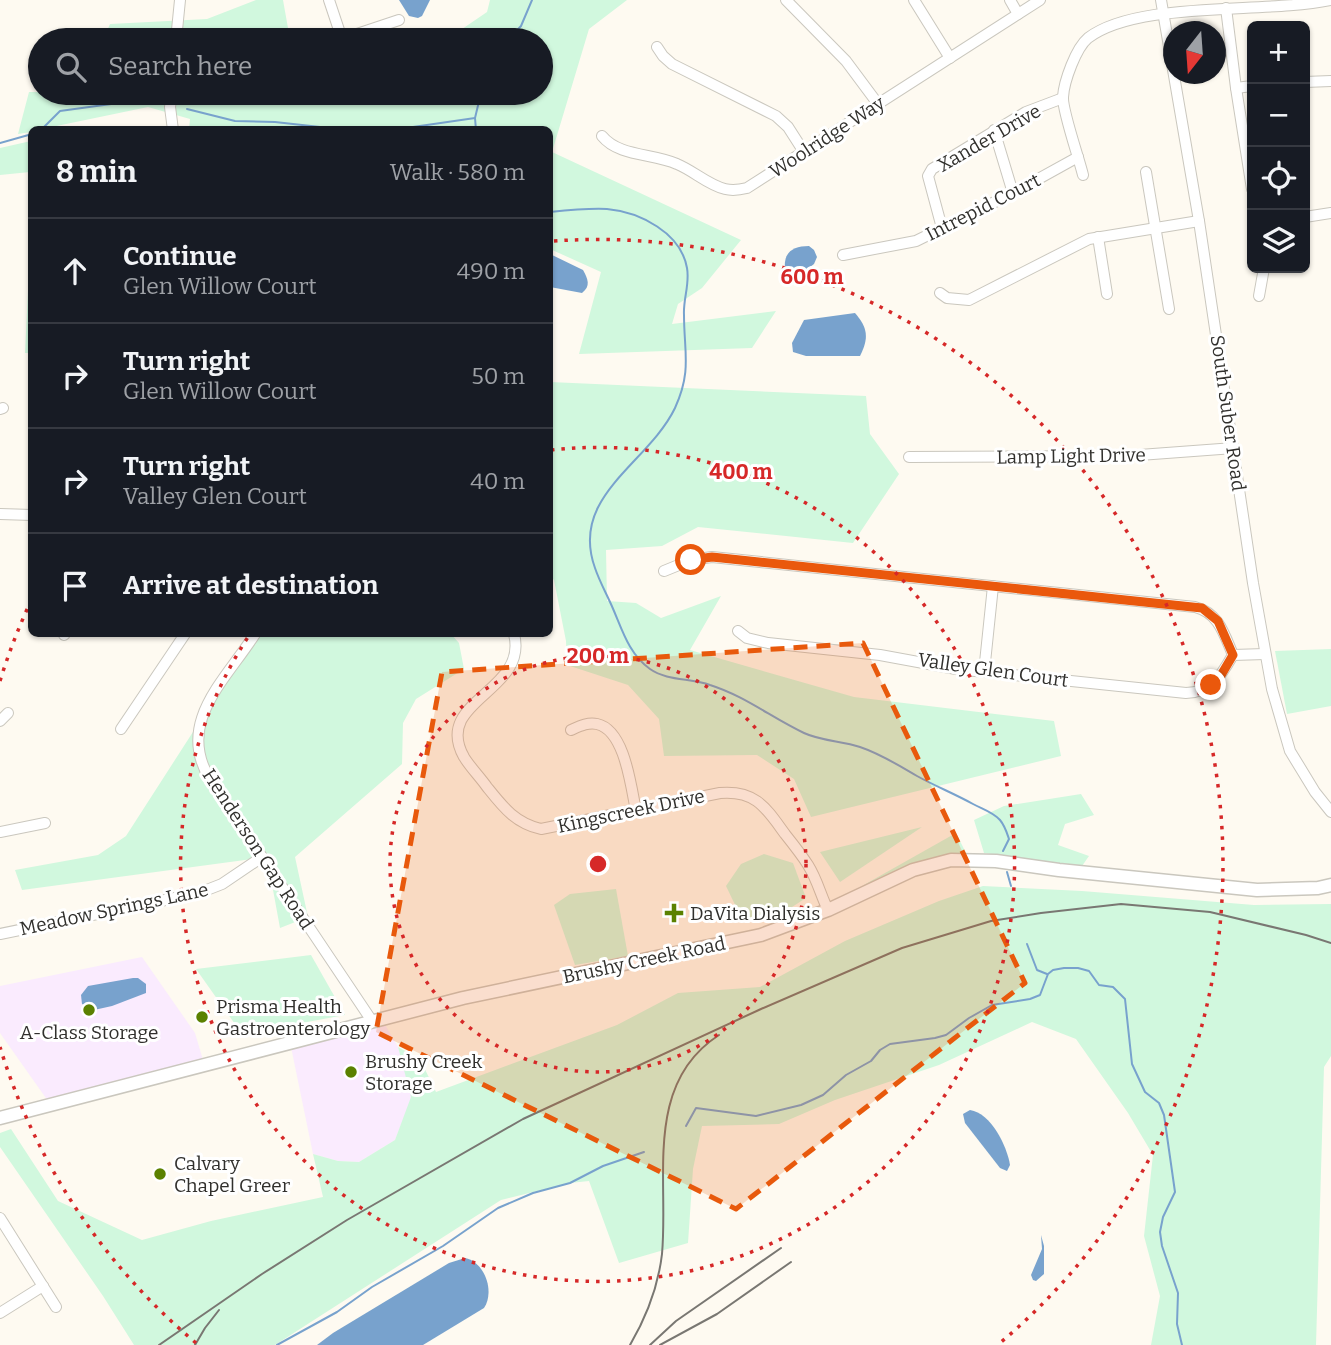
<!DOCTYPE html>
<html lang="en">
<head>
<meta charset="utf-8">
<style>
  body { margin:0; font-family:Bitter,serif; background:#20242c; color:#f1f3f6 }
  .controls { position:absolute; right:21px; top:21px; display:grid; overflow:hidden; border-radius:10px; box-shadow:0 2px 5px #0004 }
  .controls button { width:63px; height:63px; display:grid; place-items:center; padding:0; border:0; border-bottom:2px solid #363941; background:#171b24; color:#f1f3f6; font:35px sans-serif }
  .compass { position:absolute; left:1163px; top:21px; width:63px; height:63px; border-radius:50%; background:#171b24; box-shadow:0 2px 5px #0004; rotate:197deg }
  .stop { position:absolute; width:21px; height:21px; margin:-16px; border:5px solid #ea580c; border-radius:50%; background:#fff }
  .stop.end { background:#ea580c; border-color:#fff; box-shadow:0 2px 7px #0008 }
  .list { margin:0; padding:0; list-style:none }
  h2 { display:flex; justify-content:space-between; align-items:center; height:91px; margin:0; padding:0 28px; font-size:30px }
  h2 small { font-size:23px; font-weight:400; color:#9ea1a6 }
  .list li { display:grid; grid-template-columns:46px 1fr auto; gap:21px; align-items:center; box-sizing:border-box; height:105px; padding:0 28px; border-top:2px solid #363941 }
  .list b { display:block; font-size:26px; white-space:nowrap }
  .list p { margin:0; font-size:23px; white-space:nowrap; color:#9ea1a6 }
  .list em { font-size:23px; font-style:normal; color:#9ea1a6 }
  .icon { flex:none; width:38px; height:38px; fill:none; stroke:currentColor; stroke-width:2; stroke-linecap:round; stroke-linejoin:round }
  .map { position:relative; flex:none; width:1331px; height:1345px; overflow:hidden }
  .search { position:absolute; background:#171b24; box-shadow:0 2px 5px #0004; left:28px; top:28px; width:525px; height:77px; display:flex; align-items:center; gap:18px; box-sizing:border-box; padding:0 24px; border-radius:38px; color:#9ea1a6; font-size:26px }
  .panel { position:absolute; background:#171b24; box-shadow:0 2px 5px #0004; left:28px; top:126px; width:525px; height:511px; border-radius:10px }
  .map>svg:first-child { display:block }
  .commercial { fill:#faebfe }
  .green { fill:#d1f8de }
  .water { fill:#78a2cd }
  .lines { fill:none; stroke-linecap:round; stroke-linejoin:round }
  .stream { stroke:#78a2cd; stroke-width:2 }
  .minor-casing { stroke:#cac7be; stroke-width:12 }
  .major-casing { stroke:#cac7be; stroke-width:15 }
  .minor { stroke:#fff; stroke-width:10 }
  .major { stroke:#fff; stroke-width:12 }
  .rail { stroke:#797772; stroke-width:2 }
  .route { stroke:#ea580c; stroke-width:9 }
  .marked { fill:#e8590c; fill-opacity:0.2; stroke:#e8590c; stroke-width:5; stroke-dasharray:14 9; stroke-linejoin:round }
  .ring { fill:none; stroke:#d62828; stroke-width:3.5; stroke-dasharray:3.5 7 }
  .poi-dot { fill:#5b8100; stroke:#fff; stroke-width:2.5 }
  .labels { text-anchor:middle; dominant-baseline:central; stroke-width:6; stroke-linejoin:round; paint-order:stroke }
  .street-label { font-size:19px; fill:#31302d; stroke:#fff }
  .poi-label { font-size:19px; fill:#31302d; stroke:#fff; text-anchor:start }
  .centre { fill:#d62828; stroke:#fff; stroke-width:3.5 }
  .ring-label { font-size:21px; text-anchor:middle; font-weight:bold; fill:#d62828; stroke:#fff; stroke-width:6; stroke-linejoin:round; paint-order:stroke }
</style>
</head>
<body>
<div class="map">
<svg width="1331" height="1345" viewBox="0 0 1331 1345">
  <rect width="100%" height="100%" fill="#fefaf1"/>
  <!-- commercial -->
  <g class="commercial">
    <polygon points="142,957 195,1033 203,1060 48,1101 0,1033 0,986"/>
    <polygon points="384,1023 398,1047 412,1097 395,1140 359,1162 338,1161 313,1154 291,1047"/>
  </g>
  <!-- green -->
  <g class="green">
    <polygon points="256,0 283,0 288,28 228,29 182,36 182,40 103,40 110,24 207,19"/>
    <polygon points="490,0 627,0 589,29 552,152 741,240 702,288 678,304 672,324 776,311 752,348 579,354 601,272 550,249 550,130 189,129 190,119 148,107 42,129 32,130 31,132 18,134 29,92 177,93 178,98 233,93 311,97 322,93 541,93 541,40 446,40 487,12"/>
    <polygon points="31,141 30,172 0,175 0,148"/>
    <polygon points="31,229 31,353 25,353"/>
    <polygon points="550,382 866,396 870,434 899,474 853,543 698,527 662,546 606,550 607,601 636,603 661,618 721,596 690,650 854,697 1054,721 1061,756 811,817 794,779 757,755 664,756 659,719 628,685 567,665 566,641 554,580 550,576"/>
    <polygon points="256,634 451,634 459,643 464,669 416,699 403,723 402,764 295,857 308,917 280,928 267,857 22,890 15,870 98,855 126,836"/>
    <polygon points="1331,649 1331,706 1287,714 1275,651"/>
    <polygon points="1081,794 1094,815 1065,824 1058,845 1089,856 1082,866 984,853 974,820 1004,806"/>
    <polygon points="922,827 840,882 820,852"/>
    <polygon points="956,833 966,853 930,858 862,886"/>
    <polygon points="764,854 793,863 806,898 792,907 755,922 739,913 726,886 741,864"/>
    <polygon points="983,886 1082,891 1254,905 1331,904 1331,1056 1324,1067 1316,1345 1151,1345 1160,1296 1144,1236 1153,1155 1128,1113 1076,1039 1032,1022 939,1065 835,1100 779,1124 702,1126 693,1169 688,1243 619,1263 589,1181 570,1183 501,1200 275,1345 134,1345 103,1296 0,1147 0,1133 11,1129 58,1201 142,1240 211,1221 323,1197 313,1154 338,1161 359,1162 395,1140 411,1097 398,1047 420,1059 436,1092 617,1025 678,993 760,987 845,941 939,901"/>
    <polygon points="616,889 628,956 575,965 554,905 570,894"/>
    <polygon points="311,955 345,1015 242,1034 196,969"/>
  </g>
  <!-- water -->
  <g class="water">
    <polygon points="399,0 430,0 422,16 418,18 409,16"/>
    <path d="M809,246L814,250L817,257L814,264C807,270 794,275 785,270C783,252 793,246 809,246Z"/>
    <path d="M550,254L583,270C588,279 591,286 582,293L550,287Z"/>
    <path d="M855,313C868,328 869,338 860,356H806L793,352L792,343L804,320Z"/>
    <polygon points="133,978 138,978 146,984 146,993 112,1006 94,1010 82,1004 81,995 88,986"/>
    <path d="M970,1110C991,1113 1007,1146 1010,1165L1007,1171L1000,1168L965,1123L963,1114Z"/>
    <polygon points="1041,1235 1044,1246 1044,1274 1036,1281 1033,1280 1031,1275 1042,1249"/>
    <path d="M465,1258C485,1262 495,1292 484,1308L423,1345H317L333,1333L449,1263Z"/>
  </g>
  <g class="lines">
    <!-- stream -->
    <g class="stream">
      <polyline points="508,40 521,26 532,0"/>
      <polyline points="187,109 235,121 275,122 347,130"/>
      <polyline points="41,130 60,111 155,98"/>
      <polyline points="369,130 413,127 475,118"/>
      <polyline points="476,130 475,118 481,93"/>
      <polyline points="0,143 32,134"/>
      <path d="M550,212C569,210 588,208 607,209C640,212 681,233 687,268C690,284 683,299 684,315C684,352 692,371 675,408C648,464 569,496 595,568C599,580 605,591 610,602C621,625 627,653 650,669C667,681 691,678 710,685C745,696 772,718 804,733C821,741 842,741 860,747C881,754 898,765 917,776C935,786 955,794 973,804C982,809 993,812 1000,820C1005,826 1007,833 1009,839L1003,851"/>
      <polyline points="1007,872 1011,886"/>
      <polyline points="1027,944 1037,970 1047,974"/>
      <polyline points="686,1126 696,1108 756,1116 801,1105 823,1095 846,1075 871,1061 880,1050 890,1044 935,1038 946,1035 969,1018 992,1005 1030,999 1040,995 1048,974 1053,970 1064,968 1078,968 1089,971 1099,985 1113,987 1125,999 1132,1064 1145,1092 1159,1103 1164,1115 1175,1192 1163,1217 1160,1232 1162,1246 1178,1293 1177,1324 1182,1345"/>
      <polyline points="277,1345 337,1312 372,1287 443,1246 498,1208 533,1193 570,1183 603,1166 644,1152"/>
    </g>
    <defs>
      <g id="minor">
        <polyline points="329,0 342,39"/>
        <polyline points="786,0 846,61 878,104"/>
        <polyline points="914,0 950,58"/>
        <polyline points="1010,0 1018,14"/>
        <polyline points="1161,0 1199,221 1253,583 1272,689 1290,751 1315,792 1331,812"/>
        <polyline points="1226,8 1236,88 1252,189"/>
        <polyline points="176,40 180,0"/>
        <polyline points="339,40 399,20"/>
        <polyline points="657,47 663,56 672,64 776,116 788,127 804,152"/>
        <polyline points="1305,82 1331,81"/>
        <polyline points="1236,88 1252,86"/>
        <polyline points="172,93 170,107 173,130"/>
        <polyline points="994,130 1013,193"/>
        <path d="M602,136C619,157 654,153 677,164C694,171 708,185 725,189C733,191 739,190 747,188L1040,0"/>
        <polyline points="1146,172 1169,309"/>
        <path d="M1083,175C1079,158 1062,110 1063,97C1064,81 1076,48 1088,38C1138,0 1265,14 1330,0"/>
        <polyline points="1305,217 1331,213"/>
        <polyline points="942,228 928,176 932,169 1026,112 1063,98"/>
        <polyline points="1098,237 1107,294"/>
        <polyline points="843,255 916,241 1013,193 1078,157"/>
        <polyline points="940,293 947,298 969,300 1089,239 1199,221"/>
        <polyline points="1259,296 1264,268"/>
        <polyline points="0,409 3,408"/>
        <polyline points="909,457 1126,456 1234,448"/>
        <polyline points="0,514 32,515"/>
        <path d="M664,571L691,560L712,557L1195,607C1219,613 1224,634 1233,655L1265,654"/>
        <path d="M738,631L747,638L768,643L880,655L956,669L1186,693C1212,692 1221,676 1233,655"/>
        <path d="M255,634C226,680 174,723 211,781L372,1021"/>
        <path d="M514,634C529,692 432,700 464,757C470,767 480,777 487,787C503,807 515,823 541,829L720,793C756,790 766,808 785,834C793,844 801,854 808,865C817,879 821,896 828,910"/>
        <polyline points="64,635 65,634"/>
        <polyline points="984,672 993,586"/>
        <polyline points="0,721 8,713"/>
        <polyline points="121,729 185,634"/>
        <path d="M571,730C580,726 588,722 597,724C625,730 631,787 636,811"/>
        <polyline points="0,832 45,823"/>
        <polyline points="0,934 199,893 222,884 262,857"/>
        <polyline points="0,1218 56,1307"/>
        <polyline points="0,1313 43,1286"/>
      </g>
      <polyline id="major" points="0,1118 463,998 761,935 828,910 913,870 951,860 996,861 1059,870 1257,890 1318,888 1331,885"/>
    </defs>
    <!-- minor casing -->
    <use href="#minor" class="minor-casing"/>
    <!-- major casing -->
    <use href="#major" class="major-casing"/>
    <!-- minor -->
    <use href="#minor" class="minor"/>
    <!-- major -->
    <use href="#major" class="major"/>
    <!-- rail -->
    <g class="rail">
      <polyline points="159,1345 262,1274 347,1220 523,1119 761,1009 902,948 991,921 1041,913 1121,904 1210,912 1306,935 1331,943"/>
      <polyline points="195,1345 205,1328 219,1310"/>
      <path d="M630,1345C647,1316 658,1288 662,1254C669,1179 643,1084 719,1035"/>
      <polyline points="650,1345 676,1321 781,1248"/>
      <polyline points="660,1345 717,1314 791,1262"/>
    </g>
  </g>
  <g class="lines">
    <!-- route -->
    <polyline class="route" points="691,560 712,557 1202,608 1218,621 1233,655 1220,677 1211,685"/>
  </g>
  <!-- marked area -->
  <path class="marked" d="M863,643L1025,983L736,1209L376,1032L442,672Z"/>
  <!-- distance rings -->
  <g class="ring">
    <circle cx="598" cy="864" r="208"/>
    <path d="M551 450A417 417 0 1 1 250 634"/>
    <path d="M196 1343A625 625 0 0 1 0 1047M0 681A625 625 0 0 1 29 605M554 241A625 625 0 0 1 1000 1343"/>
  </g>
  <!-- markers -->
  <g class="poi-dot">
    <path d="M670.5 902.5h7v7h7v7h-7v7h-7v-7h-7v-7h7z"/>
    <circle cx="89" cy="1010" r="7"/>
    <circle cx="202" cy="1017" r="7"/>
    <circle cx="351" cy="1072" r="7"/>
    <circle cx="160" cy="1174" r="7"/>
  </g>
  <g class="labels">
    <!-- street labels -->
    <g class="street-label">
      <text transform="translate(827 137) rotate(-33)">Woolridge Way</text>
      <text transform="translate(989 138) rotate(-30)">Xander Drive</text>
      <text transform="translate(983 207) rotate(-27)">Intrepid Court</text>
      <text transform="translate(1228 413) rotate(82)">South Suber Road</text>
      <text transform="translate(1071 456) rotate(-1)">Lamp Light Drive</text>
      <text transform="translate(993 670) rotate(8)">Valley Glen Court</text>
      <text transform="translate(631 811) rotate(-12)">Kingscreek Drive</text>
      <text transform="translate(258 849) rotate(57)">Henderson Gap Road</text>
      <text transform="translate(114 909) rotate(-12)">Meadow Springs Lane</text>
      <text transform="translate(644 960) rotate(-12)">Brushy Creek Road</text>
    </g>
    <!-- poi labels -->
    <g class="poi-label">
      <text x="690" y="913">DaVita Dialysis</text>
      <text x="216" y="1006">Prisma Health<tspan x="216" dy="22">Gastroenterology</tspan></text>
      <text x="89" y="1032" text-anchor="middle">A-Class Storage</text>
      <text x="365" y="1061">Brushy Creek<tspan x="365" dy="22">Storage</tspan></text>
      <text x="174" y="1163">Calvary<tspan x="174" dy="22">Chapel Greer</tspan></text>
    </g>
  </g>
  <circle cx="598" cy="864" r="10" class="centre"/>
  <g class="ring-label">
    <text x="812" y="284">600 m</text>
    <text x="741" y="479">400 m</text>
    <text x="598" y="663">200 m</text>
  </g>
</svg>
<div class="controls">
<button>+</button>
<button>−</button>
<button><svg class="icon" aria-label="locate" viewBox="0 0 24 24"><circle cx="12" cy="12" r="6"/><path d="M12 2v4M12 18v4M2 12h4M18 12h4"/></svg></button>
<button><svg class="icon" aria-label="layers" viewBox="0 0 24 24"><path d="M12 4l9 5-9 5-9-5zM3 14l9 5 9-5"/></svg></button>
</div>
<svg class="compass" viewBox="-18 -18 36 36"><path d="M0-13l5 13h-10z" fill="#e53935"/><path d="M0 13l5-13h-10z" fill="#9ea1a6"/></svg>
<div class="stop" style="left:691px;top:560px"></div>
<div class="stop end" style="left:1211px;top:685px"></div>
<div class="search"><svg class="icon" aria-label="search" viewBox="0 0 24 24"><circle cx="10" cy="10" r="6"/><path d="M15 15l6 6"/></svg>Search here</div>
<section class="panel">
<h2>8 min<small>Walk · 580 m</small></h2>
<ul class="list">
<li><svg class="icon" aria-label="ahead" viewBox="0 0 24 24"><path d="M12 20V5M6 11l6-6 6 6"/></svg><div><b>Continue</b><p>Glen Willow Court</p></div><em>490 m</em></li>
<li><svg class="icon" aria-label="right" viewBox="0 0 24 24"><path d="M7 20v-9h11M14 6l5 5-5 5"/></svg><div><b>Turn right</b><p>Glen Willow Court</p></div><em>50 m</em></li>
<li><svg class="icon" aria-label="right" viewBox="0 0 24 24"><path d="M7 20v-9h11M14 6l5 5-5 5"/></svg><div><b>Turn right</b><p>Valley Glen Court</p></div><em>40 m</em></li>
<li><svg class="icon" aria-label="arrive" viewBox="0 0 24 24"><path d="M6 21V4h12l-3 4 3 4H6"/></svg><div><b>Arrive at destination</b></div></li>
</ul>
</section>
</div>
</body>
</html>
